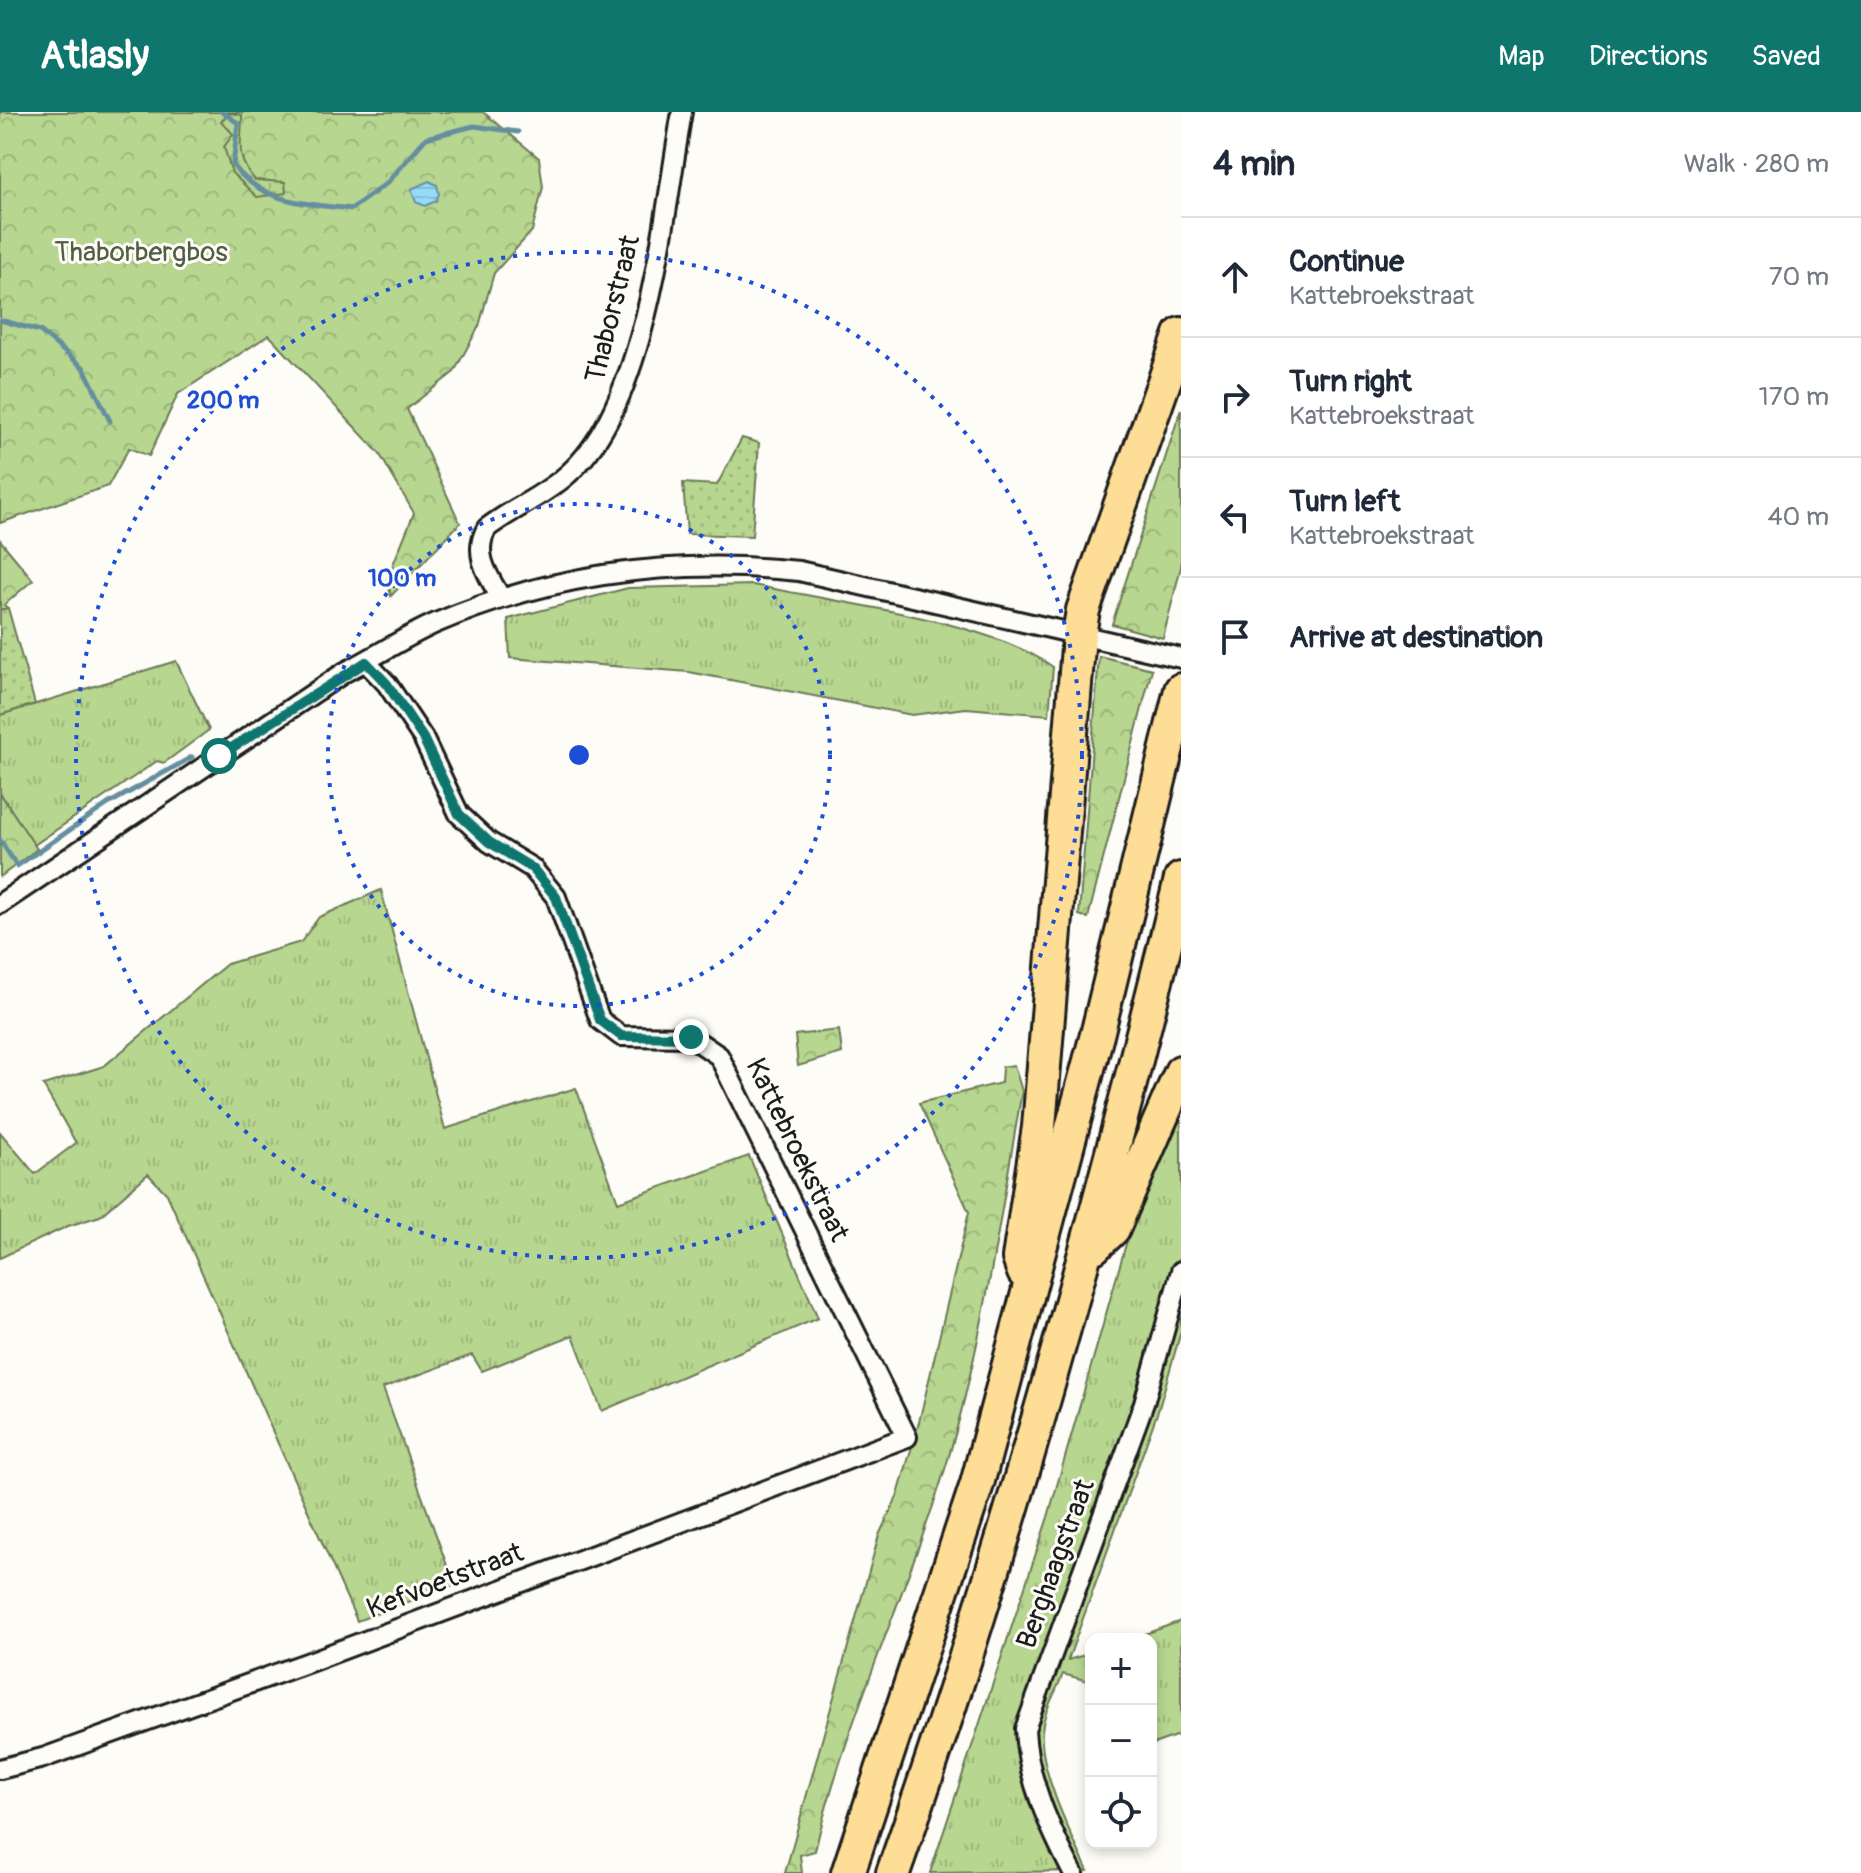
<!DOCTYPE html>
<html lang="en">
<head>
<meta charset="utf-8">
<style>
  body { margin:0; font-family:Pangolin,sans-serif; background:#f2f2f3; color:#1f2937 }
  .controls { position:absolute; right:24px; bottom:24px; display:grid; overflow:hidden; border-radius:16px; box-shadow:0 4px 12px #0003 }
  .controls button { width:72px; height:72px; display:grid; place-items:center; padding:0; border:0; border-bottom:2px solid #e0e1e3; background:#fff; color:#1f2937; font:40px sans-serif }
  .stop { position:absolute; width:24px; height:24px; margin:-18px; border:6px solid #0f766e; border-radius:50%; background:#fff }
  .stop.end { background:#0f766e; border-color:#fff; box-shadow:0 2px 8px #0008 }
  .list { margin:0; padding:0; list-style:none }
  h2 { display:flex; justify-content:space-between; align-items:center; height:104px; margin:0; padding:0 32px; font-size:34px }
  h2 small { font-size:26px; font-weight:400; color:#747a83 }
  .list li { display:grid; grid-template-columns:52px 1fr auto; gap:24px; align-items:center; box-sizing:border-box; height:120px; padding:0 32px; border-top:2px solid #e0e1e3 }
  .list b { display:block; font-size:30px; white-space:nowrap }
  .list p { margin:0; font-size:26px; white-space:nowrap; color:#747a83 }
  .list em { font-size:26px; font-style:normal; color:#747a83 }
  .icon { flex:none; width:44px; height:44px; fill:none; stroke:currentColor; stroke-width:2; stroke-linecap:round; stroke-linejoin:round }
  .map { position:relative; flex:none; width:1181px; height:1761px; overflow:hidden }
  header { display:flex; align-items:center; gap:48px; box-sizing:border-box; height:112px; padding:0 40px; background:#0f766e; color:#fff }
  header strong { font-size:38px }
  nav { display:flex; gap:44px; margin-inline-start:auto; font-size:28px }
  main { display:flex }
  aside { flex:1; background:#fff }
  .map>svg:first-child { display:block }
  .grass { fill:url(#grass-tufts); stroke:#6a7956; stroke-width:2 }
  .forest { fill:url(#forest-crowns); stroke:#6a7956; stroke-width:2 }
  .wetland { fill:url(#wetland-marsh); stroke:#6a7956; stroke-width:2 }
  .garden { fill:url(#garden-dots); stroke:#6a7956; stroke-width:2 }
  .water { fill:url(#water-rules); stroke:#658fa0; stroke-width:2 }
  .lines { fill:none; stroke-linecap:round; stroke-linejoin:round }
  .stream { stroke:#658fa0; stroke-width:5 }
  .street-casing { stroke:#1c1c1c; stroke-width:24 }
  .highway-casing { stroke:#1c1c1c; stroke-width:38 }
  .street { stroke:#fdfcf7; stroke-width:18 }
  .highway { stroke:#fedd96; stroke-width:32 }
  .route { stroke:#0f766e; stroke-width:10 }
  .ring { fill:none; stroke:#1d4ed8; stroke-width:4; stroke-dasharray:4 8 }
  .labels { text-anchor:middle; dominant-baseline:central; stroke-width:6; stroke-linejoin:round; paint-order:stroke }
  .park-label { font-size:28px; fill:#525d44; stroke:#fdfcf7 }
  .street-label { font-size:28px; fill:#1c1c1c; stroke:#fdfcf7 }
  .centre { fill:#1d4ed8; stroke:#fdfcf7; stroke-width:4 }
  .ring-label { font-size:24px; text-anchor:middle; font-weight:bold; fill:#1d4ed8; stroke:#fdfcf7; stroke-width:6; stroke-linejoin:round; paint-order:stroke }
</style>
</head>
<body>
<header>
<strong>Atlasly</strong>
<nav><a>Map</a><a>Directions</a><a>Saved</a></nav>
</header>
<main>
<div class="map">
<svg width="1181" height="1761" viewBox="0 0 1181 1761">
  <defs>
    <pattern id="grass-tufts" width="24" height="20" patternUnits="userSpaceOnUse" patternTransform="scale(2)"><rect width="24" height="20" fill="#b7d68f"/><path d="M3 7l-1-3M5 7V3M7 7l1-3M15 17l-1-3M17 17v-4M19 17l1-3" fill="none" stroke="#9db77b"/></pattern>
    <pattern id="forest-crowns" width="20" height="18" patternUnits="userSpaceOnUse" patternTransform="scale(2)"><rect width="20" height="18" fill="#b7d68f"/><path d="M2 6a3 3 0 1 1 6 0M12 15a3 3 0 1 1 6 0" fill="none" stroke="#9db77b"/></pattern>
    <pattern id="wetland-marsh" width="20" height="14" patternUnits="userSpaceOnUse" patternTransform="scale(2)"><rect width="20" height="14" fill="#b7d68f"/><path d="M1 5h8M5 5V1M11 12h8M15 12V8" fill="none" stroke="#9db77b"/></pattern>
    <pattern id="garden-dots" width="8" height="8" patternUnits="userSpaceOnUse" patternTransform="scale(2)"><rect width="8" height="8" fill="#b7d68f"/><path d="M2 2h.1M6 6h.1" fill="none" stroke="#9db77b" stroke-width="1.8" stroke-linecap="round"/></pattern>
    <pattern id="water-rules" width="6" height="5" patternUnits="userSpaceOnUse" patternTransform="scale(2)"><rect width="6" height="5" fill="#96dbf8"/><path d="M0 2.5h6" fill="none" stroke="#81bbd4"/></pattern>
  </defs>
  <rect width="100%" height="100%" fill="#fdfcf7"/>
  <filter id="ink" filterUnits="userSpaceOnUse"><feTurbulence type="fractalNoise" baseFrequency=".0125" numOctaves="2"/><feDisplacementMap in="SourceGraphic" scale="16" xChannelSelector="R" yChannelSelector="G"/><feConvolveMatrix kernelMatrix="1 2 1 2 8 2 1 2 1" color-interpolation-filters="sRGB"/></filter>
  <g filter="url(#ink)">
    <!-- grass -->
    <g class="grass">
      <path d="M753,473C834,490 988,508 1053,555L1049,603L966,596L912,603L689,560L510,546L508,507L628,476Z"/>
      <polygon points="176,549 209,618 164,651 157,649 34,733 0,681 0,603"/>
      <polygon points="381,778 445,1017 576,976 618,1090 749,1044 818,1206 602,1299 573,1223 482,1259 472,1243 383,1276 454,1473 357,1509 167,1082 148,1062 100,1104 68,1114 0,1146 0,1020 35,1062 76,1031 43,973 104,954 227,852 301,830 319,805"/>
      <path d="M1181,1003V1219L1159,1296L1068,1548L1091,1541V1570L1063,1562C1056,1580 1043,1600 1042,1620C1039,1659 1071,1723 1088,1759L930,1761L1048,1405L1130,1118Z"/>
      <polygon points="1181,1509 1181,1622 1151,1633 1151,1527 1131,1527"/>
    </g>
    <!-- forest -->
    <g class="forest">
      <polygon points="0,0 483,0 539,46 543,75 532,119 494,161 479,214 454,260 407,297 460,411 391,484 387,467 414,401 379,341 269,223 178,282 149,344 129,336 108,374 0,411"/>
      <polygon points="1181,297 1181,455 1163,526 1112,512"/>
      <polygon points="0,428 33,468 4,493 8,496 0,498"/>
      <polygon points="1099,544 1152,557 1088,806 1079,803"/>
      <polygon points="0,681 37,737 0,765"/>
      <polygon points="839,918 842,941 798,954 795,923"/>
      <path d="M1014,953L1022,979C1000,1104 983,1232 946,1354C906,1484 846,1607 815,1739L800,1743L802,1761H785L879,1423L898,1383L919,1310L969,1100L919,991L1001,971L1002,955Z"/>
    </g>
    <!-- wetland -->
    <path class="wetland" d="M230,1L242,3C242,32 234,45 255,68L285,70L286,81L257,85L232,61L224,35L233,22L221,9Z"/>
    <!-- garden -->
    <g class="garden">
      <polygon points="742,326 759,331 752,424 687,422 683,371 717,373"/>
      <polygon points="8,496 35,592 0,603 0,498"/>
    </g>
    <!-- water -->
    <polygon class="water" points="429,69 437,73 439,82 436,89 425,94 416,90 411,77"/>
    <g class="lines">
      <!-- stream -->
      <g class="stream">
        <path d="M222,0L238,11L233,53C261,91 307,92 351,97L387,71L426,26L474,14L518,20"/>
        <polyline points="0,208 40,219 84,256 110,309"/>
        <polyline points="0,728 17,754 108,692 192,645"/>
      </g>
      <defs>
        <g id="street">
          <path d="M501,486C488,464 472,441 487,416C513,396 544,384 568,362C648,292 664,102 682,0"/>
          <path d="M0,792L345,560C375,545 404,525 436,511C551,462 674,446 799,459L1181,546"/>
          <polyline points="0,1657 43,1646 312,1549 907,1325 719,944 691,925 621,924 600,908 556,785 532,756 489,730 459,702 423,626 387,572 366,550"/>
          <path d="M1073,1761C1050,1717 1027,1667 1025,1617L1144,1291L1181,1159"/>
        </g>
        <g id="highway">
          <polyline points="1094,1135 1113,1117 1181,960"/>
          <polyline points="1024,1160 1019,1146 1039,1015 1079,523 1083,498 1181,222"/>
          <polyline points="848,1761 977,1372 1098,919 1181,578"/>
          <path d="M893,1761C1008,1435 1100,1103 1181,767"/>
        </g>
      </defs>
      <!-- street casing -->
      <use href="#street" class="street-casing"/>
      <!-- highway casing -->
      <use href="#highway" class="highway-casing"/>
      <!-- street -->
      <use href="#street" class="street"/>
      <!-- highway -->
      <use href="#highway" class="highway"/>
    </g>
  </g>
  <g class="lines" filter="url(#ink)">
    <!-- route -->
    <polyline class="route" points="219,644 366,550 387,572 423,626 459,702 489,730 532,756 556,785 600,908 621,924 691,925"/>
  </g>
  <!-- distance rings -->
  <g class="ring">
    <circle cx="579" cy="643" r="251"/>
    <circle cx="579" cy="643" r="503"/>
  </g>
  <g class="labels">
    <!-- park labels -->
    <g class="park-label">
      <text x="141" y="140">Thaborbergbos</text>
    </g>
    <!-- street labels -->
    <g class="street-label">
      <text transform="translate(613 197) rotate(-76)">Thaborstraat</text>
      <text transform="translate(797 1038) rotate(64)">Kattebroekstraat</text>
      <text transform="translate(1056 1452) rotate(-70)">Berghaagstraat</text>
      <text transform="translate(445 1469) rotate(-21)">Kefvoetstraat</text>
    </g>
  </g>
  <circle cx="579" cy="643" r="12" class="centre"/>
  <g class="ring-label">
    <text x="223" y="296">200 m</text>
    <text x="402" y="474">100 m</text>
  </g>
</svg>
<div class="controls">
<button>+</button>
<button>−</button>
<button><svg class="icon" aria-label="locate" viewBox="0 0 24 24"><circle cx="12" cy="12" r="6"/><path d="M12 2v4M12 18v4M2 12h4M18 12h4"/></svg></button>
</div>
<div class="stop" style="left:219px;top:644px"></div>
<div class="stop end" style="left:691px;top:925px"></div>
</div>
<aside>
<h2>4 min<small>Walk · 280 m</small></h2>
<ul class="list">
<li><svg class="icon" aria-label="ahead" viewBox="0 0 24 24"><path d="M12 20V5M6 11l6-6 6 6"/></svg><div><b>Continue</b><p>Kattebroekstraat</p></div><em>70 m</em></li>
<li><svg class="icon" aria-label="right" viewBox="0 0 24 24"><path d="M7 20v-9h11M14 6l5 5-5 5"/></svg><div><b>Turn right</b><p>Kattebroekstraat</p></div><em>170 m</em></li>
<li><svg class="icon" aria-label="left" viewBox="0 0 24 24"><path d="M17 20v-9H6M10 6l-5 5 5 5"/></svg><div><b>Turn left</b><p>Kattebroekstraat</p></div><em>40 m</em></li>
<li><svg class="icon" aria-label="arrive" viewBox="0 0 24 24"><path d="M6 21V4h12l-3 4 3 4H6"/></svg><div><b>Arrive at destination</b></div></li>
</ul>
</aside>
</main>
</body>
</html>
